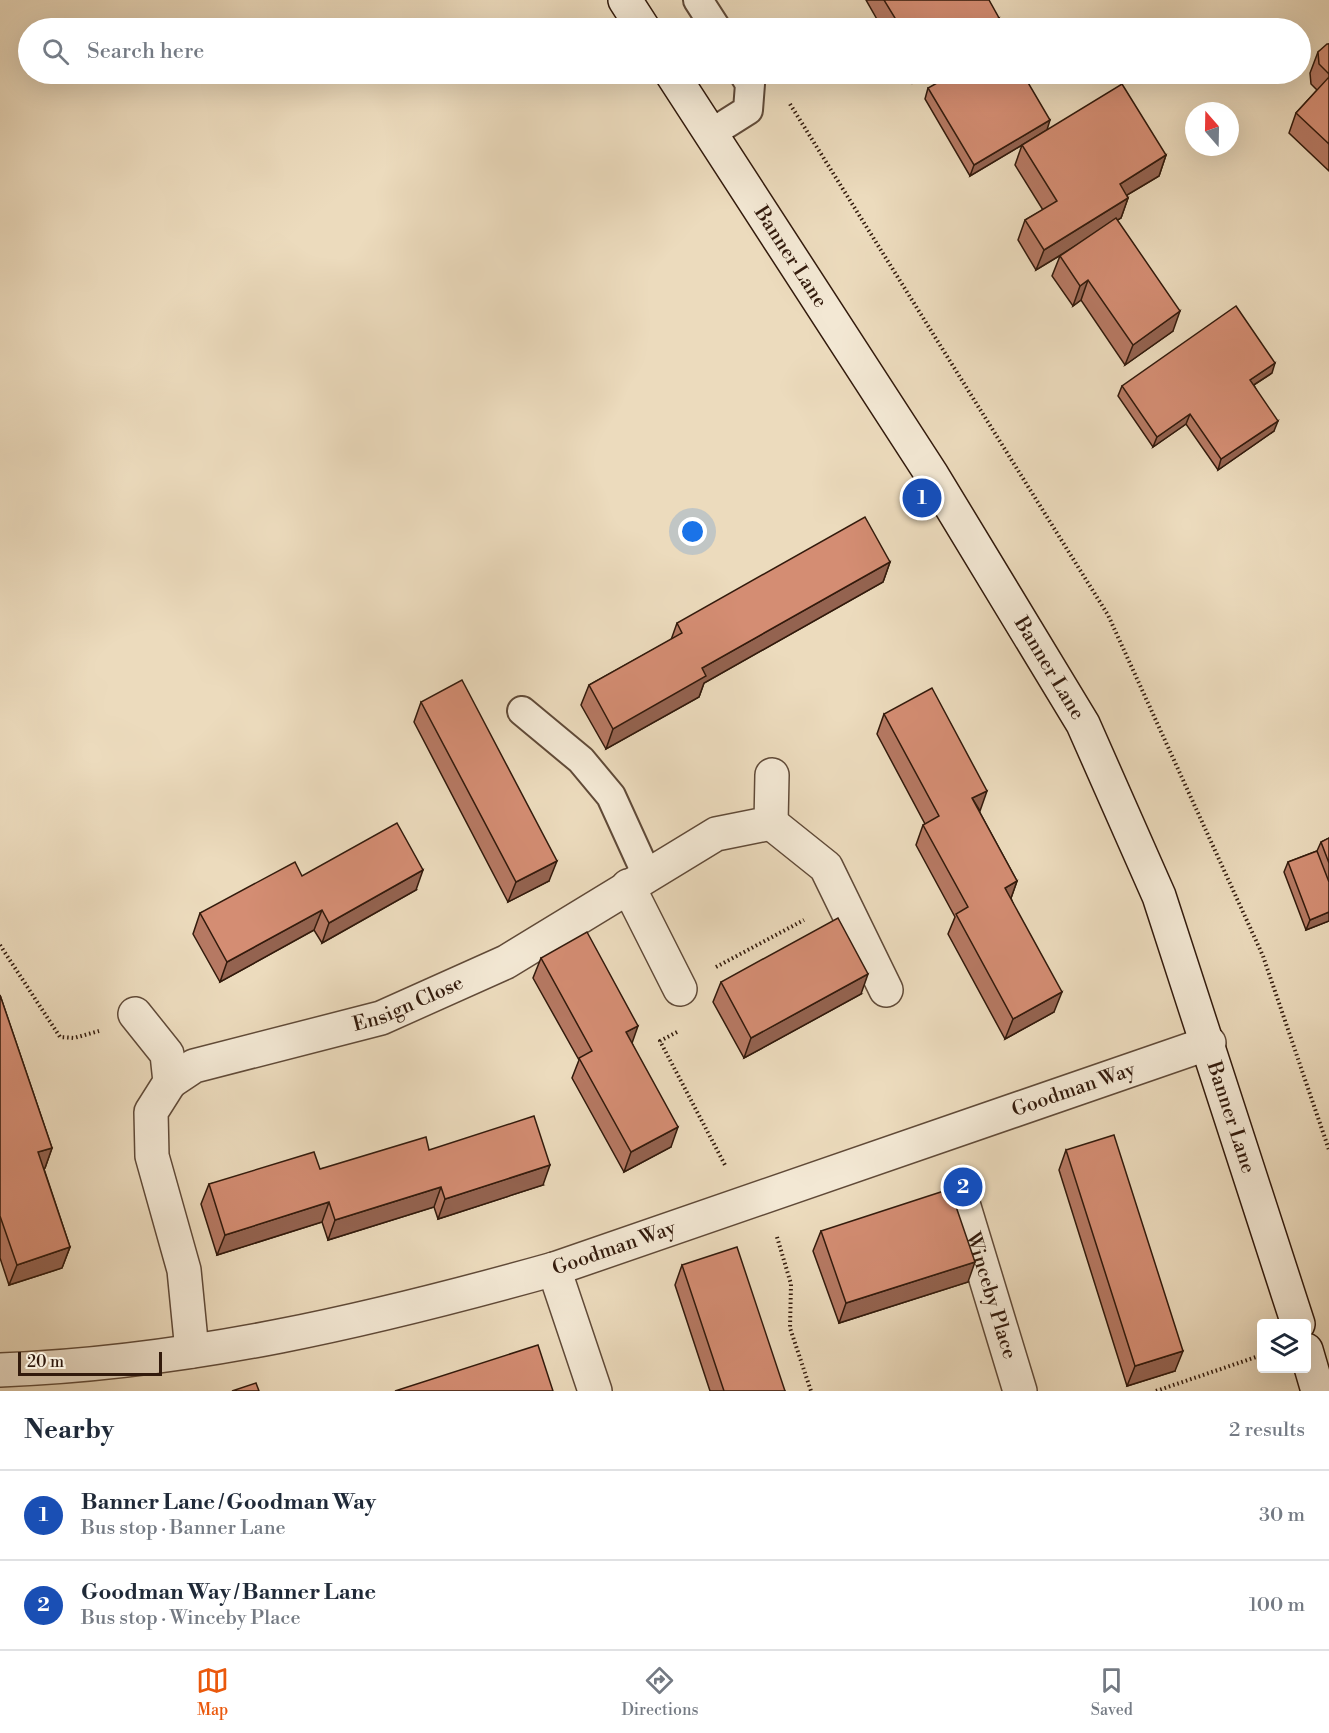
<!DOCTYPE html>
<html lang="en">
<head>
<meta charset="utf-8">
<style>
  body { margin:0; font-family:"Libre Bodoni",serif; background:#f6f6f7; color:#1f2937 }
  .controls { position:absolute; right:18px; bottom:18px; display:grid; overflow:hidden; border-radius:6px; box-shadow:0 6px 24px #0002 }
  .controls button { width:54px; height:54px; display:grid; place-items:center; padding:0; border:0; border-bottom:2px solid #e0e1e3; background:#fff; color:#1f2937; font:30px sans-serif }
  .compass { position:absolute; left:1185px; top:102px; width:54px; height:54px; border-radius:50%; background:#fff; box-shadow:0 6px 24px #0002; rotate:340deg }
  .scale { position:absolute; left:18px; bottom:15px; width:144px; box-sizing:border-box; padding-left:6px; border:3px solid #321a0c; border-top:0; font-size:16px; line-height:21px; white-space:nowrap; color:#321a0c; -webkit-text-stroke:4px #f3e8d4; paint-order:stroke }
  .you { position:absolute; left:693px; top:532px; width:21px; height:21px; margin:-15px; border:4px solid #fff; border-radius:50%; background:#1a73e8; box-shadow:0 0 0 9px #1a73e833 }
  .badge { display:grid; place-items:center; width:39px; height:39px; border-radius:50%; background:#ea580c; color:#fff; font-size:20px; font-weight:700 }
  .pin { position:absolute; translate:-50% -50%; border:3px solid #fff; box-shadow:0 2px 6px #0006 }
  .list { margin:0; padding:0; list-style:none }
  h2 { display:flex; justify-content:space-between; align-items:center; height:78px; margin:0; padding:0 24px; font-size:26px }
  h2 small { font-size:20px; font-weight:400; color:#747a83 }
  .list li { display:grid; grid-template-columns:39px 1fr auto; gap:18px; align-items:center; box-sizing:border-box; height:90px; padding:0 24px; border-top:2px solid #e0e1e3 }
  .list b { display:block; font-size:22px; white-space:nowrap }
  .list p { margin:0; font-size:20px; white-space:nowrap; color:#747a83 }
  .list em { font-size:20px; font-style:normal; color:#747a83 }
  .icon { flex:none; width:33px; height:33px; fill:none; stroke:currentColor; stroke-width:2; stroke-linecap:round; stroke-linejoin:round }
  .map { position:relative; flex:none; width:1329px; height:1391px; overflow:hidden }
  .search { position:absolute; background:#fff; box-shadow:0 6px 24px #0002; left:18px; right:18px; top:18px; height:66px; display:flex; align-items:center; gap:15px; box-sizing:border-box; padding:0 21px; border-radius:33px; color:#747a83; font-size:22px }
  .sheet { height:258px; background:#fff }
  nav { display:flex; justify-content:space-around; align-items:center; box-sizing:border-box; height:84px; border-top:2px solid #e0e1e3; background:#fff; font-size:16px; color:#747a83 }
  nav a { display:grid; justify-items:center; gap:3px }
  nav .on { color:#ea580c }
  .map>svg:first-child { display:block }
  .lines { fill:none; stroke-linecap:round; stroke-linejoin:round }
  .lane-casing { stroke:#604a38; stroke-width:32 }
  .street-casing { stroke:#604a38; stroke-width:36 }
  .secondary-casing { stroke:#321a0c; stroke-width:36 }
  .path { stroke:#321a0c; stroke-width:4; stroke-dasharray:1.5 3; stroke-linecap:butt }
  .lane { stroke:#f3e8d4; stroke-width:28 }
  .street { stroke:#f3e8d4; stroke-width:33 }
  .secondary { stroke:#f3e8d4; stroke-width:33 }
  .wall { fill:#b67963; stroke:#321a0c; stroke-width:1.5 }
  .shaded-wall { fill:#946350; stroke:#321a0c; stroke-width:1.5 }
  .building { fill:#d48d73; stroke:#321a0c; stroke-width:1.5 }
  .labels { text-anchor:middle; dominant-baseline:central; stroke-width:6; stroke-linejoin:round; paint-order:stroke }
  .street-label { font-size:20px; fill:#321a0c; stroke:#f3e8d4 }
</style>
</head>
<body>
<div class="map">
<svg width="1329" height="1391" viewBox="0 0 1329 1391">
  <rect width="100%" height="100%" fill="#ecdbbd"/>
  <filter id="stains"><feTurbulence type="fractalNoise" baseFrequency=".00333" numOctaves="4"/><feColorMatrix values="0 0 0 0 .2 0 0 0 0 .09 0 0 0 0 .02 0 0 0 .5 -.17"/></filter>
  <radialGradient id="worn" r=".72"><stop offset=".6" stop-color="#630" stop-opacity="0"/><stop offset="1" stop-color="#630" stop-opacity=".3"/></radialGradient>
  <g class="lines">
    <defs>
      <g id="lane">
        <polyline points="698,0 716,28"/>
        <polyline points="710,134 748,110 750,84 744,74"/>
        <polyline points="522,711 581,760 611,796 647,875"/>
      </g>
      <g id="street">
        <polyline points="771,823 826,867 886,990"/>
        <polyline points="628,886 680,989"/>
        <polyline points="135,1014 167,1054 170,1082 151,1112 152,1156 184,1270 192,1351"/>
        <path id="s1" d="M170,1082L194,1066L381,1018L506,962L716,834L771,823L772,775"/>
        <path id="s2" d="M962,1200L1020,1391"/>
        <polyline points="554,1269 595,1391"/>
        <path id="s3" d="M0,1370C190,1363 372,1320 554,1269L1209,1043"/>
      </g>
      <g id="secondary">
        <polyline points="625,0 643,28"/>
        <path id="s4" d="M672,74L932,475L1083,724L1159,896L1298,1324"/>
        <polyline points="1306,1350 1318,1391"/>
      </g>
    </defs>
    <!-- lane casing -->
    <use href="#lane" class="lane-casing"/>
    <!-- street casing -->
    <use href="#street" class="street-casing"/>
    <!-- secondary casing -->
    <use href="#secondary" class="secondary-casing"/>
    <!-- path -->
    <g class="path">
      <polyline points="790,104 1108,615 1263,956 1329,1150"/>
      <polyline points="0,945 60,1037 74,1038 99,1031"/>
      <polyline points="716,967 804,920"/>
      <polyline points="677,1032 660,1041 726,1167"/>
      <polyline points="777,1237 791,1284 790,1328 811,1391"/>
      <polyline points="1156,1391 1262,1355"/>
    </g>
    <!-- lane -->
    <use href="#lane" class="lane"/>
    <!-- street -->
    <use href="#street" class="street"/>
    <!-- secondary -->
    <use href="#secondary" class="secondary"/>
  </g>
  <!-- wall -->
  <g class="wall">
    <polygon points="866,0 989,0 995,28 882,28"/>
    <polygon points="1329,44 1329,171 1289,133 1296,113 1317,90 1311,84 1310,73 1318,52"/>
    <polygon points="908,74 929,74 913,83"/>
    <polygon points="928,88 1047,130 1166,155 1159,176 1127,195 1128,198 1121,218 1117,220 1173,331 1125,365 1081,300 1073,306 1052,276 1060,256 1066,252 1036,270 1018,240 1025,220 1043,210 1015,165 1022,145 970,176 925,99"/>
    <polygon points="1272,373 1254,385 1274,431 1218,470 1186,424 1153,447 1118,396 1122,386"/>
    <polygon points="890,562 883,582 704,683 699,697 606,749 581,705 589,685 671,640 677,623"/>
    <polygon points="421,702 549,881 508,902 414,722"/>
    <polygon points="884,714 979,811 1017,881 1011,898 1054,1012 1005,1039 948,934 955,917 916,845 923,825 925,824 877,734"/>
    <polygon points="1329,838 1329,921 1306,930 1284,872 1288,862 1317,851 1321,842"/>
    <polygon points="302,876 416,890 322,943 314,930 220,982 193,934 200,913"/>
    <polygon points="541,958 632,1043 671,1147 624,1172 572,1078 579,1060 533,978"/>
    <polygon points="721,982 861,994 744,1058 713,1002"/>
    <polygon points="0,995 52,1148 45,1168 44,1169 70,1247 62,1268 9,1285 0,1258"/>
    <polygon points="429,1150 543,1185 438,1219 434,1207 328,1240 322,1222 217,1255 201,1204 209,1184 320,1169"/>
    <polygon points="1066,1150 1175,1371 1127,1386 1059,1170"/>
    <polygon points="821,1231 968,1282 839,1323 813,1251"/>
    <polygon points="682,1265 785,1391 710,1391 675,1285"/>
  </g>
  <!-- shaded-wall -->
  <g class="shaded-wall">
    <polygon points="999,18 995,28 980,28"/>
    <polygon points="916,74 929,74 913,83"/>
    <polygon points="1050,120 1047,130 970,176 974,165"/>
    <polygon points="1166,155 1159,176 1112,204 1120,184"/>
    <polygon points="1128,198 1121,218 1036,270 1044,250"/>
    <polygon points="1088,280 1081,300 1073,306 1080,286"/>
    <polygon points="1180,311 1173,331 1125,365 1133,345"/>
    <polygon points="1275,363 1272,373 1246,390 1250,380"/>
    <polygon points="1190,414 1186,424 1153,447 1157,437"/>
    <polygon points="1278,421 1274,431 1218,470 1221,459"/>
    <polygon points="890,562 883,582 704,683 699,697 606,749 613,729 702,668"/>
    <polygon points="987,791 980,811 972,798"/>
    <polygon points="557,861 549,881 508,902 516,882"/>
    <polygon points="423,870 416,890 322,943 329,923"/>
    <polygon points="1017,881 1010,901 1005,888"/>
    <polygon points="322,910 314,930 220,982 227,962"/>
    <polygon points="1329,912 1329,921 1306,930 1310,920"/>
    <polygon points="868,974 861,994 744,1058 751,1038"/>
    <polygon points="1062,992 1054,1012 1005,1039 1013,1019"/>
    <polygon points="638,1026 631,1046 626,1032"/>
    <polygon points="678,1127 671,1147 624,1172 631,1152"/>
    <polygon points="52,1148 45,1168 31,1172 38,1152"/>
    <polygon points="550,1165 543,1185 438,1219 445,1199"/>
    <polygon points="441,1187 434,1207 328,1240 335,1220"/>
    <polygon points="329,1202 322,1222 217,1255 225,1235"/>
    <polygon points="70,1247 62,1268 9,1285 17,1265"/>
    <polygon points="975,1262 968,1282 839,1323 846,1303"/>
    <polygon points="1183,1351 1175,1371 1127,1386 1135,1366"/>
  </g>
  <!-- building -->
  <g class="building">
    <polygon points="884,0 989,0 999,18 980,28 901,28"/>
    <polygon points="1327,44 1329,44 1329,74 1319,64 1318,52"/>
    <polygon points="953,74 1023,74 1050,120 974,165 928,88"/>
    <polygon points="1329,77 1329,144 1296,113"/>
    <polygon points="1122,84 1166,155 1120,184 1128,198 1044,250 1025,220 1057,201 1022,145"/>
    <polygon points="1116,218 1180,311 1133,345 1088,280 1080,286 1060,256"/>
    <polygon points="1236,306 1275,363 1250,380 1278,421 1221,459 1190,414 1157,437 1122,386"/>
    <polygon points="865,517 890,562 702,668 706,676 613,729 589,685 682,633 677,623"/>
    <polygon points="462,680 557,861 516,882 421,702"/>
    <polygon points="932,688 987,791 972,798 1017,881 1005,888 1062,992 1013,1019 956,914 968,907 923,825 939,816 884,714"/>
    <polygon points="397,823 423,870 329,923 322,910 227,962 200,913 295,862 302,876"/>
    <polygon points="1329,838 1329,863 1321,842"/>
    <polygon points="1317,851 1329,882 1329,912 1310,920 1288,862"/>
    <polygon points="838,918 868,974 751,1038 721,982"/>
    <polygon points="587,932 638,1026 626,1032 678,1127 631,1152 579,1058 592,1051 541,958"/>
    <polygon points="0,995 52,1148 38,1152 70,1247 17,1265 0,1216"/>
    <polygon points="534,1116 550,1165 445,1199 441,1187 335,1220 329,1202 225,1235 209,1184 314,1152 320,1169 426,1137 429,1150"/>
    <polygon points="1114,1135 1183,1351 1135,1366 1066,1150"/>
    <polygon points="950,1189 975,1262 846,1303 821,1231"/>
    <polygon points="737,1247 785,1391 724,1391 682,1265"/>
    <polygon points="538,1345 553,1391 395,1391"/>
    <polygon points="256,1383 259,1391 232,1391"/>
  </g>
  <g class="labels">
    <!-- street labels -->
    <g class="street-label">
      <text stroke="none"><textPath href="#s4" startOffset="218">Banner Lane</textPath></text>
      <text stroke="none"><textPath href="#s4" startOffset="704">Banner Lane</textPath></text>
      <text stroke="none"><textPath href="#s1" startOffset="252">Ensign Close</textPath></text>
      <text stroke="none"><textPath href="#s3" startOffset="1114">Goodman Way</textPath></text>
      <text stroke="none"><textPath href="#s4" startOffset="1190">Banner Lane</textPath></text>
      <text stroke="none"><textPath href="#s3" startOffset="628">Goodman Way</textPath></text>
      <text stroke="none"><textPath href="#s2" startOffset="100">Winceby Place</textPath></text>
    </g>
  </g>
  <rect width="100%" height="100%" filter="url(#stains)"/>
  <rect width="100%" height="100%" fill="url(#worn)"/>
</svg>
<div class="controls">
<button><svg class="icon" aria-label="layers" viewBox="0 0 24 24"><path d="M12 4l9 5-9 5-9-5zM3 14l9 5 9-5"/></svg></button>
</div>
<svg class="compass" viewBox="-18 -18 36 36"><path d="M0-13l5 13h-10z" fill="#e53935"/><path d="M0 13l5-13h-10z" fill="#747a83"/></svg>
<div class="scale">20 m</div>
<div class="you"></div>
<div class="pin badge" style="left:922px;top:498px;background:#1a4fb4">1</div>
<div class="pin badge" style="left:963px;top:1187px;background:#1a4fb4">2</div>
<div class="search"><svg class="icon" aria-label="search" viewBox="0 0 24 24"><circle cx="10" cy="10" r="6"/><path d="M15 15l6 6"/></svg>Search here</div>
</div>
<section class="sheet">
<h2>Nearby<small>2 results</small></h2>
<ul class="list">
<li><span class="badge" style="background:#1a4fb4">1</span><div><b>Banner Lane / Goodman Way</b><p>Bus stop · Banner Lane</p></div><em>30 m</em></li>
<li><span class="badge" style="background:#1a4fb4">2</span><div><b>Goodman Way / Banner Lane</b><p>Bus stop · Winceby Place</p></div><em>100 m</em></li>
</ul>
</section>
<nav>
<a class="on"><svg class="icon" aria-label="map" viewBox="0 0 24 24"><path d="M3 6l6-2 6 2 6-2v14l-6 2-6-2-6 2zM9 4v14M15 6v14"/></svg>Map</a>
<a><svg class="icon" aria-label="directions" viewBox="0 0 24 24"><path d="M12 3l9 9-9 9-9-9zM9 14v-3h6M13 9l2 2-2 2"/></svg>Directions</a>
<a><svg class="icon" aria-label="saved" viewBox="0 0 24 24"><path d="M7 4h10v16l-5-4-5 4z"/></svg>Saved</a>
</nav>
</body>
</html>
